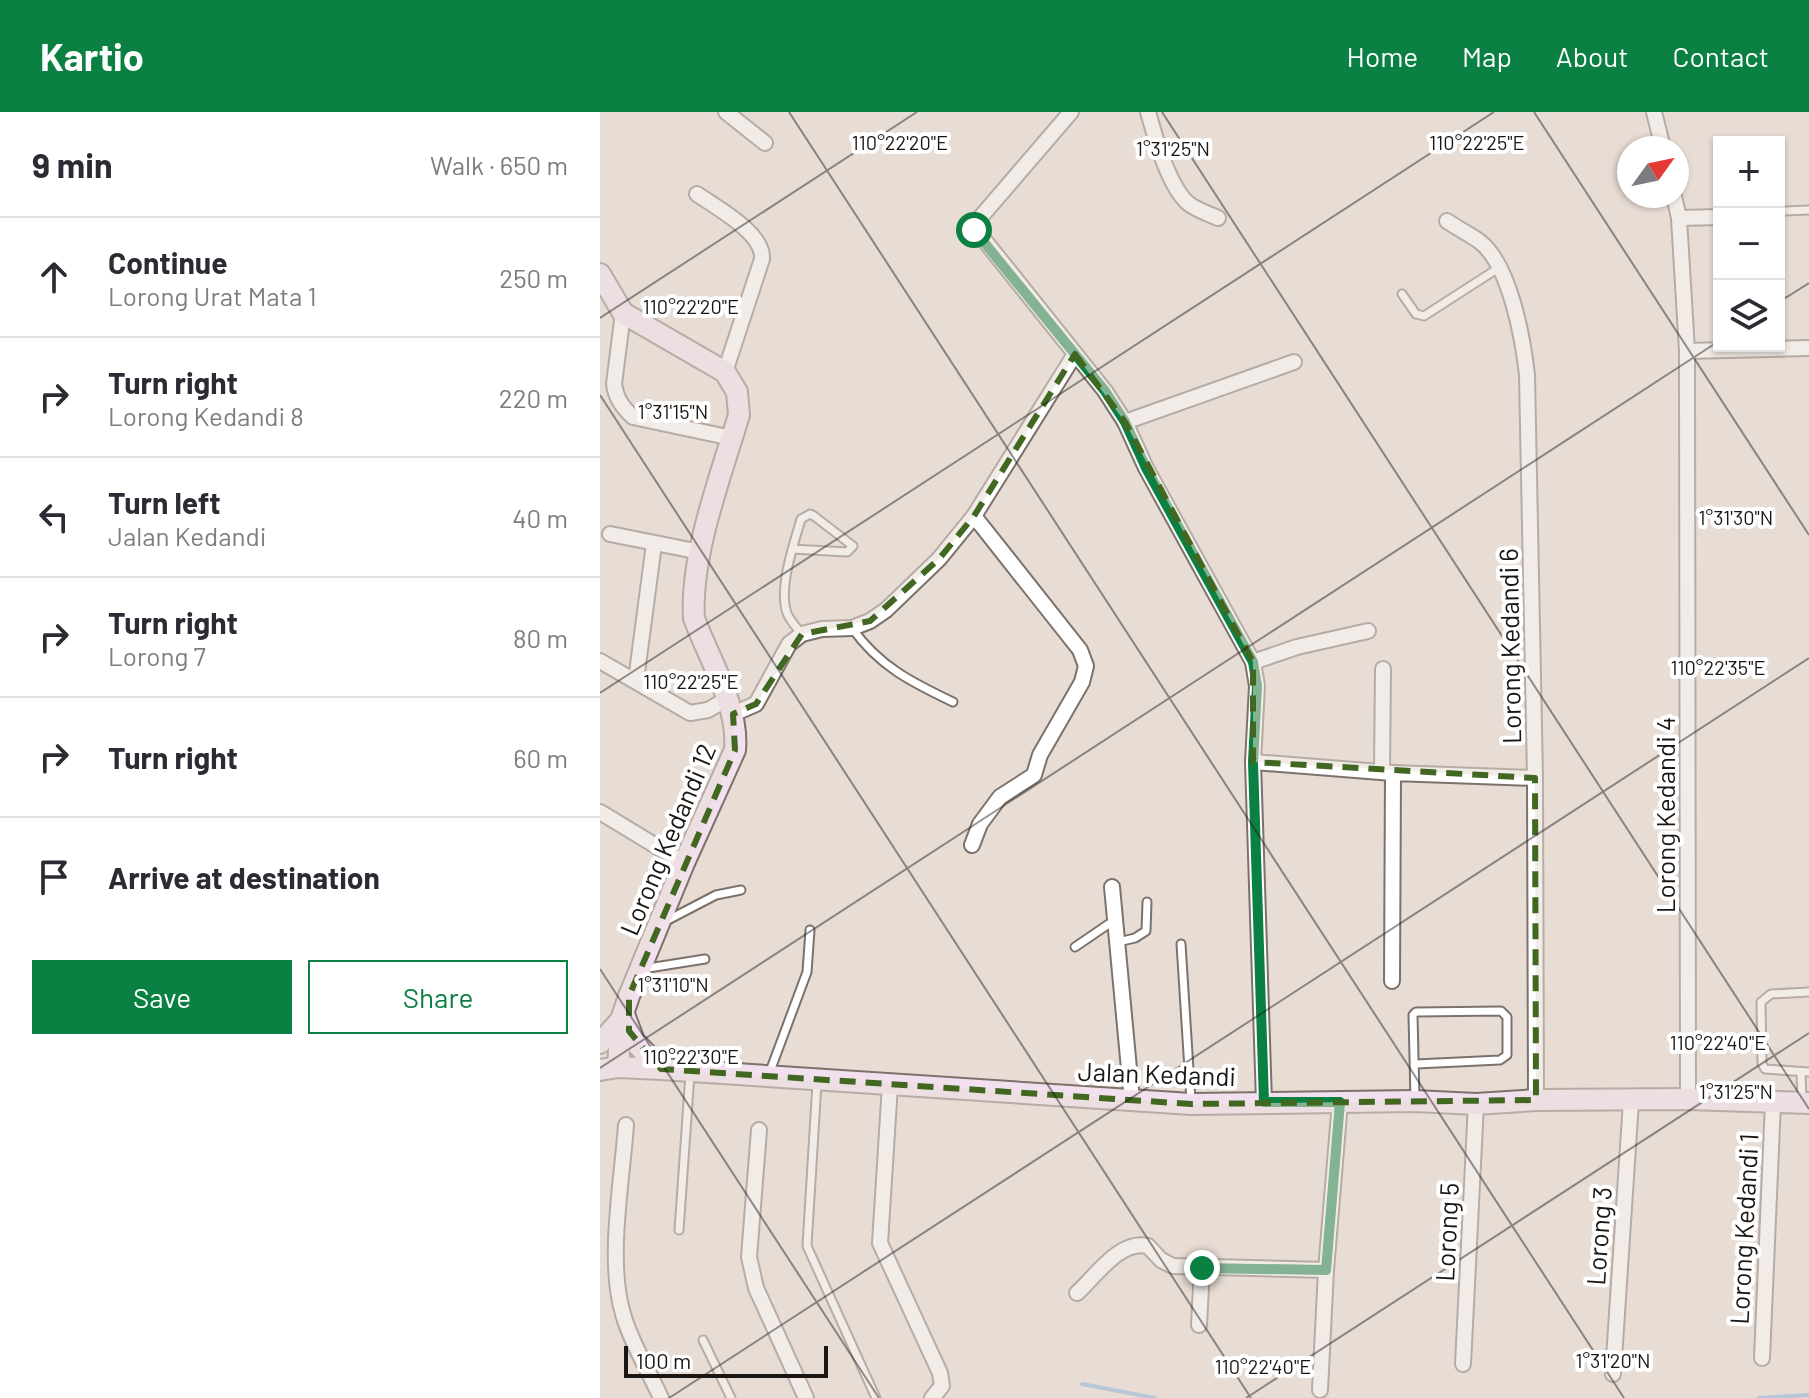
<!DOCTYPE html>
<html lang="en">
<head>
<meta charset="utf-8">
<style>
  body { margin:0; font-family:Barlow,sans-serif; background:#f2f2f3; color:#2b2b33 }
  .controls { position:absolute; right:24px; top:24px; display:grid; overflow:hidden; border-radius:0px; box-shadow:0 2px 6px #0004 }
  .controls button { width:72px; height:72px; display:grid; place-items:center; padding:0; border:0; border-bottom:2px solid #e1e1e2; background:#fff; color:#2b2b33; font:40px sans-serif }
  .compass { position:absolute; left:1017px; top:24px; width:72px; height:72px; border-radius:50%; background:#fff; box-shadow:0 2px 6px #0004; rotate:57deg }
  .scale { position:absolute; left:24px; bottom:20px; width:204px; box-sizing:border-box; padding-left:8px; border:4px solid #1a1613; border-top:0; font-size:22px; line-height:28px; white-space:nowrap; color:#1a1613; -webkit-text-stroke:6px #fff; paint-order:stroke }
  .stop { position:absolute; width:24px; height:24px; margin:-18px; border:6px solid #0b8043; border-radius:50%; background:#fff }
  .stop.end { background:#0b8043; border-color:#fff; box-shadow:0 2px 8px #0008 }
  .list { margin:0; padding:0; list-style:none }
  h2 { display:flex; justify-content:space-between; align-items:center; height:104px; margin:0; padding:0 32px; font-size:34px }
  h2 small { font-size:26px; font-weight:400; color:#7c7c81 }
  .list li { display:grid; grid-template-columns:52px 1fr auto; gap:24px; align-items:center; box-sizing:border-box; height:120px; padding:0 32px; border-top:2px solid #e1e1e2 }
  .list b { display:block; font-size:30px; white-space:nowrap }
  .list p { margin:0; font-size:26px; white-space:nowrap; color:#7c7c81 }
  .list em { font-size:26px; font-style:normal; color:#7c7c81 }
  .actions { display:flex; gap:16px; padding:24px 32px }
  .actions a { flex:1; padding:18px 0; border:2px solid #0b8043; border-radius:0px; text-align:center; font-size:28px; color:#0b8043 }
  .actions .main { background:#0b8043; color:#fff }
  .icon { flex:none; width:44px; height:44px; fill:none; stroke:currentColor; stroke-width:2; stroke-linecap:round; stroke-linejoin:round }
  .map { position:relative; flex:none; width:1209px; height:1286px; overflow:hidden }
  header { display:flex; align-items:center; gap:48px; box-sizing:border-box; height:112px; padding:0 40px; background:#0b8043; color:#fff }
  header strong { font-size:38px }
  nav { display:flex; gap:44px; margin-inline-start:auto; font-size:28px }
  main { display:flex }
  aside { flex:1; background:#fff }
  .map>svg:first-child { display:block }
  .lines { fill:none; stroke-linecap:round; stroke-linejoin:round }
  .stream { stroke:#7faddb; stroke-width:4 }
  .lane-casing { stroke:#7c726b; stroke-width:11 }
  .street-casing { stroke:#7c726b; stroke-width:18 }
  .secondary-casing { stroke:#7c726b; stroke-width:24 }
  .lane { stroke:#fff; stroke-width:7 }
  .street { stroke:#fff; stroke-width:14 }
  .secondary { stroke:#f2e0ef; stroke-width:20 }
  .route { stroke:#0b8043; stroke-width:10 }
  .marked { fill:none; stroke:#416721; stroke-width:6; stroke-dasharray:16 10; stroke-linejoin:round }
  .ticks { fill:none; stroke:#1a1613; stroke-width:2; stroke-opacity:0.45 }
  .labels { text-anchor:middle; dominant-baseline:central; stroke-width:8; stroke-linejoin:round; paint-order:stroke }
  .street-label { font-size:26px; fill:#1a1613; stroke:#fff }
  .ticks-label { font-size:20px; text-anchor:middle; fill:#1a1613; stroke:#fff; stroke-width:8; stroke-linejoin:round; paint-order:stroke }
</style>
</head>
<body>
<header>
<strong>Kartio</strong>
<nav><a>Home</a><a>Map</a><a>About</a><a>Contact</a></nav>
</header>
<main>
<aside>
<h2>9 min<small>Walk · 650 m</small></h2>
<ul class="list">
<li><svg class="icon" aria-label="ahead" viewBox="0 0 24 24"><path d="M12 20V5M6 11l6-6 6 6"/></svg><div><b>Continue</b><p>Lorong Urat Mata 1</p></div><em>250 m</em></li>
<li><svg class="icon" aria-label="right" viewBox="0 0 24 24"><path d="M7 20v-9h11M14 6l5 5-5 5"/></svg><div><b>Turn right</b><p>Lorong Kedandi 8</p></div><em>220 m</em></li>
<li><svg class="icon" aria-label="left" viewBox="0 0 24 24"><path d="M17 20v-9H6M10 6l-5 5 5 5"/></svg><div><b>Turn left</b><p>Jalan Kedandi</p></div><em>40 m</em></li>
<li><svg class="icon" aria-label="right" viewBox="0 0 24 24"><path d="M7 20v-9h11M14 6l5 5-5 5"/></svg><div><b>Turn right</b><p>Lorong 7</p></div><em>80 m</em></li>
<li><svg class="icon" aria-label="right" viewBox="0 0 24 24"><path d="M7 20v-9h11M14 6l5 5-5 5"/></svg><div><b>Turn right</b></div><em>60 m</em></li>
<li><svg class="icon" aria-label="arrive" viewBox="0 0 24 24"><path d="M6 21V4h12l-3 4 3 4H6"/></svg><div><b>Arrive at destination</b></div></li>
</ul>
<div class="actions"><a class="main">Save</a><a>Share</a></div>
</aside>
<div class="map">
<svg width="1209" height="1286" viewBox="0 0 1209 1286">
  <rect width="100%" height="100%" fill="#e8ddd5"/>
  <g class="lines">
    <!-- stream -->
    <g class="stream">
      <polyline points="482,1272 555,1286"/>
      <polyline points="1159,1286 1209,1283"/>
    </g>
    <defs>
      <g id="lane">
        <polyline points="1185,99 1209,98"/>
        <polyline points="802,182 816,202 824,204 900,155"/>
        <path d="M192,437L247,440L253,434L214,404L210,402L201,407C194,432 178,476 187,501C190,509 196,515 202,522"/>
        <path d="M252,516C279,554 311,570 353,590"/>
        <polyline points="66,809 116,783 141,778"/>
        <polyline points="518,830 535,826 546,819 547,790"/>
        <polyline points="581,832 591,989"/>
        <polyline points="475,835 516,807"/>
        <polyline points="42,857 105,847"/>
        <polyline points="1209,880 1171,882 1161,890 1162,952 1165,957 1209,960"/>
        <polyline points="1201,961 1202,990"/>
        <polyline points="169,962 207,860 210,818"/>
        <polyline points="217,971 207,1134 276,1286"/>
        <polyline points="815,987 813,903 816,900 901,899 907,905 907,943 900,948 816,952"/>
        <polyline points="79,1118 90,962"/>
        <polyline points="103,1228 131,1286"/>
      </g>
      <g id="street">
        <polyline points="126,0 165,31"/>
        <polyline points="471,0 373,114 505,279 525,310 546,356 653,550 657,574 653,650 664,990"/>
        <path d="M548,0C555,25 569,76 589,92C597,98 609,102 618,106"/>
        <polyline points="1054,0 1063,36"/>
        <path d="M97,82C117,96 164,121 162,147L125,260"/>
        <polyline points="1074,84 1079,106 1087,239 1088,987"/>
        <polyline points="1079,106 1119,105"/>
        <path d="M847,109C857,116 869,122 879,129C910,152 923,227 927,263L935,666L936,988"/>
        <path d="M23,201L14,272C16,286 22,295 33,305L132,326"/>
        <polyline points="1087,239 1209,236"/>
        <polyline points="525,310 694,250"/>
        <polyline points="10,422 100,440"/>
        <polyline points="0,549 90,601 108,598 127,587"/>
        <polyline points="653,550 697,535 768,519"/>
        <polyline points="36,568 54,432"/>
        <polyline points="133,602 156,592 189,532 202,522 222,517 252,516 270,509 286,498 339,447 374,404 475,242"/>
        <polyline points="653,650 793,661"/>
        <polyline points="782,660 783,557"/>
        <polyline points="0,700 84,751"/>
        <polyline points="372,733 380,712 400,685 434,663 440,643 482,570 486,554 480,538 374,404"/>
        <polyline points="512,775 532,989"/>
        <polyline points="792,869 793,661 935,666"/>
        <polyline points="290,973 280,1131 340,1261 342,1274 332,1286"/>
        <path d="M26,1013C22,1069 7,1149 23,1202C31,1231 49,1259 61,1286"/>
        <polyline points="159,1018 149,1145 156,1176 206,1286"/>
        <path d="M477,1181C496,1164 520,1127 548,1134L561,1148L573,1154L726,1158"/>
        <polyline points="599,1213 602,1156"/>
        <polyline points="1162,1246 1173,990"/>
        <polyline points="863,1252 876,992"/>
        <polyline points="1013,1262 1031,989"/>
        <polyline points="720,1278 726,1158 740,990"/>
      </g>
      <g id="secondary">
        <path d="M0,162L23,201L125,260L137,280L139,303C121,363 90,444 94,506C109,548 139,593 135,638L84,751L29,884L21,908L18,955"/>
        <polyline points="25,905 34,929 61,957"/>
        <polyline points="0,931 21,908"/>
        <polyline points="0,958 18,955 61,957 591,992 815,989 876,992 936,988 1088,987 1209,991"/>
      </g>
    </defs>
    <!-- lane casing -->
    <use href="#lane" class="lane-casing"/>
    <!-- street casing -->
    <use href="#street" class="street-casing"/>
    <!-- secondary casing -->
    <use href="#secondary" class="secondary-casing"/>
    <!-- lane -->
    <use href="#lane" class="lane"/>
    <!-- street -->
    <use href="#street" class="street"/>
    <!-- secondary -->
    <use href="#secondary" class="secondary"/>
  </g>
  <g class="lines">
    <!-- route -->
    <polyline class="route" points="374,118 505,279 525,310 546,356 653,550 657,574 653,650 664,990 740,990 726,1158 602,1156"/>
  </g>
  <!-- marked area -->
  <path d="M0 0H1209V1286H0ZM475,242L525,310L653,550V650L935,666L936,988L591,992L61,957L29,919V884L135,638L133,602L156,592L202,522L270,509L339,447L374,404Z" fill="#e8ddd5" fill-opacity=".55" fill-rule="evenodd"/>
  <path class="marked" d="M475,242L525,310L653,550V650L935,666L936,988L591,992L61,957L29,919V884L135,638L133,602L156,592L202,522L270,509L339,447L374,404Z"/>
  <!-- ticks -->
  <path class="ticks" d="M189,0L1024,1286M562,0L1209,997M934,0L1209,423M1179,190L1209,171M0,206L317,0M0,283L651,1286M0,581L894,0M0,857L279,1286M0,956L1119,229M69,1286L1209,546M646,1286L1209,921"/>
  <g class="labels">
    <!-- street labels -->
    <g class="street-label">
      <text transform="translate(909 534) rotate(-91)">Lorong Kedandi 6</text>
      <text transform="translate(1064 703) rotate(-90)">Lorong Kedandi 4</text>
      <text transform="translate(67 727) rotate(-67)">Lorong Kedandi 12</text>
      <text transform="translate(557 961) rotate(2)">Jalan Kedandi</text>
      <text transform="translate(1143 1117) rotate(-87)">Lorong Kedandi 1</text>
      <text transform="translate(846 1120) rotate(-87)">Lorong 5</text>
      <text transform="translate(998 1124) rotate(-86)">Lorong 3</text>
    </g>
  </g>
  <g class="ticks-label">
    <text x="300" y="38">110°22'20"E</text>
    <text x="877" y="38">110°22'25"E</text>
    <text x="573" y="44">1°31'25"N</text>
    <text x="91" y="202">110°22'20"E</text>
    <text x="73" y="307">1°31'15"N</text>
    <text x="1136" y="413">1°31'30"N</text>
    <text x="1118" y="563">110°22'35"E</text>
    <text x="91" y="577">110°22'25"E</text>
    <text x="73" y="880">1°31'10"N</text>
    <text x="1118" y="938">110°22'40"E</text>
    <text x="91" y="952">110°22'30"E</text>
    <text x="1136" y="987">1°31'25"N</text>
    <text x="1013" y="1256">1°31'20"N</text>
    <text x="663" y="1262">110°22'40"E</text>
  </g>
</svg>
<div class="controls">
<button>+</button>
<button>−</button>
<button><svg class="icon" aria-label="layers" viewBox="0 0 24 24"><path d="M12 4l9 5-9 5-9-5zM3 14l9 5 9-5"/></svg></button>
</div>
<svg class="compass" viewBox="-18 -18 36 36"><path d="M0-13l5 13h-10z" fill="#e53935"/><path d="M0 13l5-13h-10z" fill="#7c7c81"/></svg>
<div class="scale">100 m</div>
<div class="stop" style="left:374px;top:118px"></div>
<div class="stop end" style="left:602px;top:1156px"></div>
</div>
</main>
</body>
</html>
